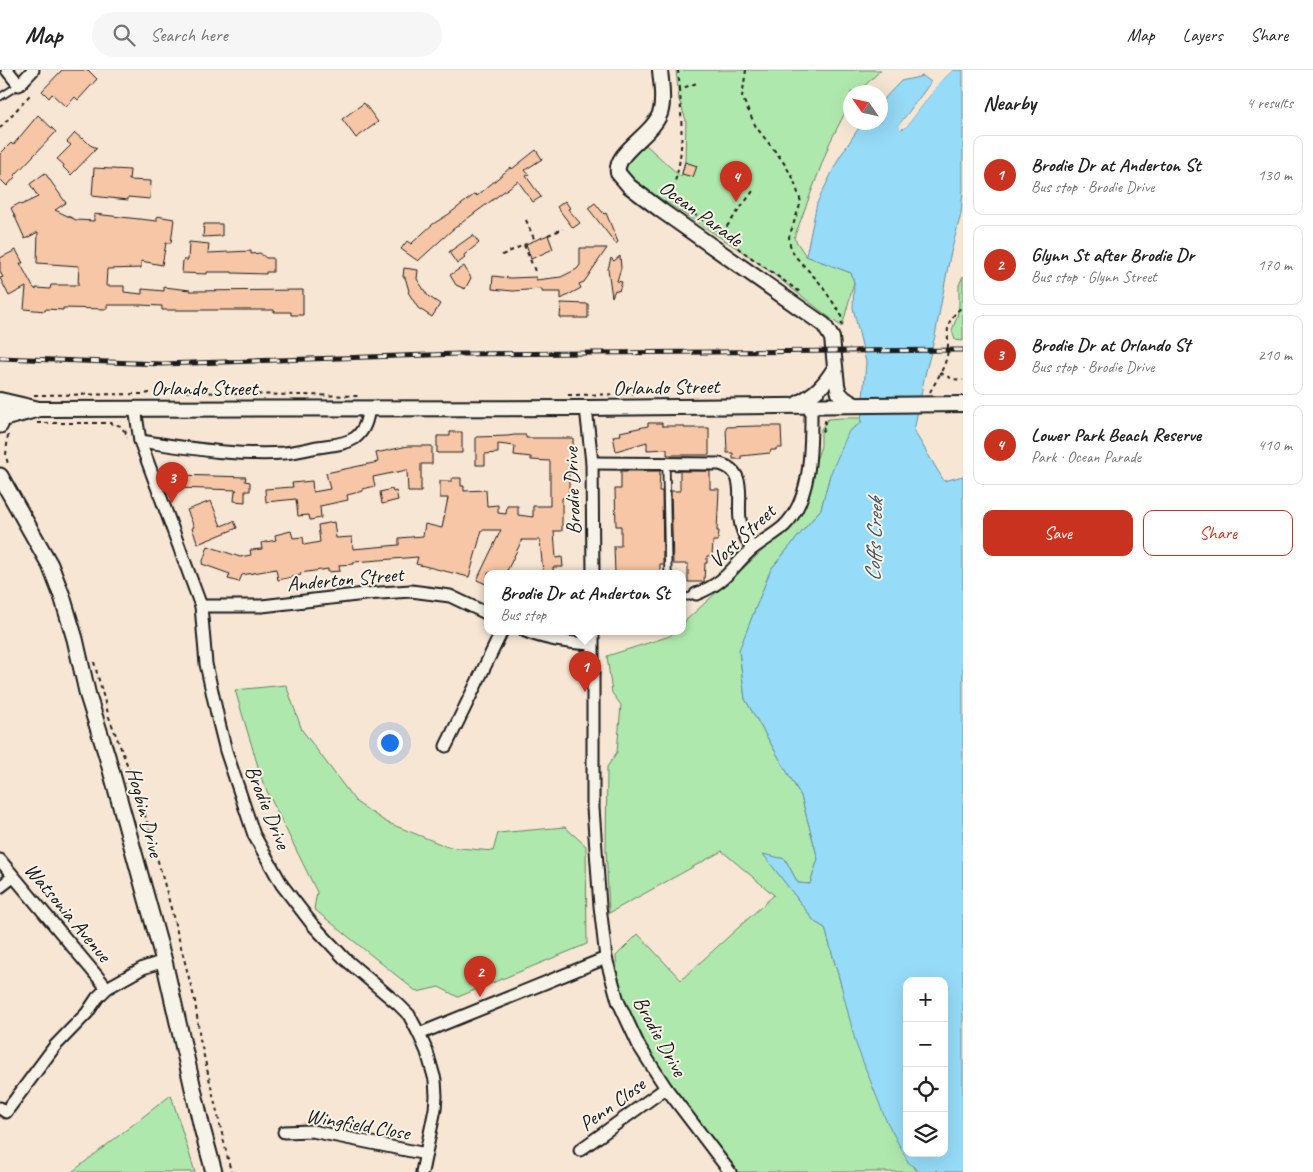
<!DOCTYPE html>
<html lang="en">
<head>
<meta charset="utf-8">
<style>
  body { margin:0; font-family:Caveat,sans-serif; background:#f6f6f6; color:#222 }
  .controls { position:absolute; right:15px; bottom:15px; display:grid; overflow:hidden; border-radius:10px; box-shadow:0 5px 20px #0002 }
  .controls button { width:45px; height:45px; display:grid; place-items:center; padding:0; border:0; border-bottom:1px solid #e0e0e0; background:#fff; color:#222; font:25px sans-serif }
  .compass { position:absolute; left:843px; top:15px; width:45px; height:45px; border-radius:50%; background:#fff; box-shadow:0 5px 20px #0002; rotate:304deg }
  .you { position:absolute; left:389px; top:672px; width:18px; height:18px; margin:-12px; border:4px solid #fff; border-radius:50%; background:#1a73e8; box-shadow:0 0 0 8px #1a73e833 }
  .badge { display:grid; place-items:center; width:32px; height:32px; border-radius:50%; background:#c8321e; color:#fff; font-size:16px; font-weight:700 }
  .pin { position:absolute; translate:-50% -41px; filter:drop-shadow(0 1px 2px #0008) }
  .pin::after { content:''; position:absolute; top:26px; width:18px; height:15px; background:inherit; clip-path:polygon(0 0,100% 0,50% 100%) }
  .popup { position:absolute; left:484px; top:500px; width:202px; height:65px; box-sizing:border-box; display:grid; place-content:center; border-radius:10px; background:#fff; filter:drop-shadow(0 1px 4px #0005); font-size:16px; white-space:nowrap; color:#767676 }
  .popup b { font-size:19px; color:#222 }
  .popup::after { content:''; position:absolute; left:50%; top:100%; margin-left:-10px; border:10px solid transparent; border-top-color:#fff }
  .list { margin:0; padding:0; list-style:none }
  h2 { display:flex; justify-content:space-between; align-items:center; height:65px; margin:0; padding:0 20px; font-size:21px }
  h2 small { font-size:16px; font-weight:400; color:#767676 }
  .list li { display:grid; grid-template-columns:32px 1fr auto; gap:15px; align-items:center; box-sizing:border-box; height:80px; margin:0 10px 10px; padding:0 10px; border:1px solid #e0e0e0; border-radius:10px }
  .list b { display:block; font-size:19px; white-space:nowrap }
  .list p { margin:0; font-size:16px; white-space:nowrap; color:#767676 }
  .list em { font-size:16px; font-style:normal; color:#767676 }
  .actions { display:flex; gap:10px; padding:15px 20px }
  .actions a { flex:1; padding:11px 0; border:1px solid #c8321e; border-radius:10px; text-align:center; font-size:18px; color:#c8321e }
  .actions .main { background:#c8321e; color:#fff }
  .icon { flex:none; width:28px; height:28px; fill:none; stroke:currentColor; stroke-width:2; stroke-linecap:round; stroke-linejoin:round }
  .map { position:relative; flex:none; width:963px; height:1102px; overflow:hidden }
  header { display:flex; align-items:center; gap:30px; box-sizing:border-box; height:70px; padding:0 25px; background:#fff; border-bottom:1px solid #e0e0e0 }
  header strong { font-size:24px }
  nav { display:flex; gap:28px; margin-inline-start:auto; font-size:18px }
  .search { width:350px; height:45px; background:#f6f6f6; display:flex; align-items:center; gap:12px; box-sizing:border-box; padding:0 18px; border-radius:28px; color:#767676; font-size:19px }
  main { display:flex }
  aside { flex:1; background:#fff }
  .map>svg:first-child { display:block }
  .green { fill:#afe8ac; stroke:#668264 }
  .water { fill:#96dbf8; stroke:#658fa0; fill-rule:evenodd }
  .pier { fill:#f7e6d4 }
  .building { fill:#f7c6a6; stroke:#1c1c1c }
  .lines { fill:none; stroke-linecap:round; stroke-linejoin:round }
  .service-casing { stroke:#1c1c1c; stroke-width:9 }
  .minor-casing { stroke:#1c1c1c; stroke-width:15 }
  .tertiary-casing { stroke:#1c1c1c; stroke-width:18 }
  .secondary-casing { stroke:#1c1c1c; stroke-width:19 }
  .path { stroke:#1c1c1c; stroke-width:2; stroke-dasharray:4 4; stroke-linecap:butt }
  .service { stroke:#f7f3e8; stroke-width:5.5 }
  .minor { stroke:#f7f3e8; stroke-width:11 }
  .tertiary { stroke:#f7f3e8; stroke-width:14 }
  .secondary { stroke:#f7f3e8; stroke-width:15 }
  .rail-casing { stroke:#1c1c1c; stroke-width:5 }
  .rail { stroke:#f7f3e8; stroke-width:3; stroke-dasharray:9; stroke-linecap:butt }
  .labels { text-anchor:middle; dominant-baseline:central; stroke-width:4; stroke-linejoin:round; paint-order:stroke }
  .street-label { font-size:21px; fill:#1c1c1c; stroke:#f7f3e8 }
  .water-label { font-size:22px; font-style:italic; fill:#41555e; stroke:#f7f3e8 }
</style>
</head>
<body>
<header>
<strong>Map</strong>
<div class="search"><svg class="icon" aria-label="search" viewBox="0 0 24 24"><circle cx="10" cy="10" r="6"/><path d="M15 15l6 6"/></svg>Search here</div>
<nav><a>Map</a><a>Layers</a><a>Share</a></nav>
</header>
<main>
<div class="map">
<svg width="963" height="1102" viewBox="0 0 963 1102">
  <rect width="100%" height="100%" fill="#f7e6d4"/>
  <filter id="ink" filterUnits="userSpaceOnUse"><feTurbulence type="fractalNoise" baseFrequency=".02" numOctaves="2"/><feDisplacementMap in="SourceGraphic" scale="10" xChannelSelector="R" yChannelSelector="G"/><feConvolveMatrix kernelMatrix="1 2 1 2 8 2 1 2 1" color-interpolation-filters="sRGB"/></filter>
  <g filter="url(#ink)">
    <!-- green -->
    <g class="green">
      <polygon points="676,0 881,0 858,22 851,22 850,33 830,72 794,168 806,186 851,203 854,212 842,257 752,188 630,109 625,97 629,90 645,74 681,107 685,90 686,50 679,30"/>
      <polygon points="963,206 963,271 955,270 952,260 957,247 959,235 959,215"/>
      <polygon points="842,348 861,348 861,353 830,405 821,439 771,499 739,581 745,629 801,726 818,789 810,814 798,813 785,789 764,785 815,852 825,858 841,915 908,1092 919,1102 730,1102 666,1018 618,931 616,886 638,864 681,910 774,825 722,781 609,843 606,778 607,697 617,682 621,635 612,623 607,586 670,566 675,561 682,561 683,553 795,451 821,376 821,359 828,349"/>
      <polygon points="286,615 302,660 356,732 386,752 448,777 493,781 498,763 565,757 586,776 587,874 458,927 439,917 417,922 314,839 317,822 263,713 235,620"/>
      <polygon points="171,1025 195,1102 72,1102"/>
    </g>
    <!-- water -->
    <path class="water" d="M953,0H963V120L961,144L950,186L935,266L924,309L914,361L944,411L963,406V1102H919L908,1092L885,1048L856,974L841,915L825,858L815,852L763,784L785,789L798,813L810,814L818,789L801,726L745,629L739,580L771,499L821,439L830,405L849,361L861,353L866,292L853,238L854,212L851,203L806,186L817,133L839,88L862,53L881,52V32L901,11L923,6L931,12L899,55L901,59L906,57L939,13ZM907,911H944V1083H907Z"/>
    <!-- pier -->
    <polygon class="pier" points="950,0 953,0 939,13 906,57 900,59 899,55 924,24 932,10 933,13 926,25 902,56 905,55 917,41 937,11"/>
    <!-- building -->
    <g class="building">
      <polygon points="62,0 88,0 97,9 78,30 75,27 66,37 52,24 49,28 42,21"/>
      <polygon points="364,33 378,52 356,68 342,49"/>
      <polygon points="38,45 56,62 14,106 15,107 7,116 0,109 0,84 11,73 13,75"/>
      <polygon points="75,63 82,69 83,68 90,75 97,78 71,105 63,97 64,95 57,89 71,75 67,72"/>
      <polygon points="536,80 542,89 525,100 529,105 526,106 541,127 533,132 518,111 452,160 418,191 401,179 407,171 411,174 433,154 449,144 475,124 477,126 511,97 512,99"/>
      <polygon points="685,92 697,96 693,107 682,104"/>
      <polygon points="94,98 130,100 129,110 151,111 150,129 128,127 128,130 92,126"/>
      <polygon points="45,103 66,133 55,140 76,150 94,151 94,144 157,151 157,146 174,149 171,173 166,173 162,195 141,191 141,198 107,199 106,216 124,216 124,222 142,224 142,219 164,221 164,217 190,220 190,221 303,220 303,245 291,245 291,242 274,242 274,240 162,240 162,236 140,235 107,235 107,239 63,238 63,240 46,239 45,241 24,239 26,217 9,226 0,208 3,207 0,202 0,188 16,180 23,193 20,193 33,217 36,220 36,218 50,219 51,215 78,215 79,196 37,193 38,162 25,169 11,138 20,133 21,135 38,127 30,114"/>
      <polygon points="565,131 570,138 568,139 580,153 573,158 557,137"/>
      <polygon points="595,133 604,144 606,143 618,172 616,174 588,138"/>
      <polygon points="204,154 222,154 222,166 203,167"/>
      <polygon points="473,165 479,173 464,185 465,188 457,194 449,182"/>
      <polygon points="548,165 553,179 531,189 526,174"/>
      <polygon points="189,172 209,174 208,183 251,181 251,184 260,183 266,188 273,188 273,202 266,202 266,204 232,203 232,202 207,202 207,204 182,203 183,190 188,190"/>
      <polygon points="580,178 607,178 584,212 579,214 581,218 561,229 561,222 542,222 542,219 513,221 492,219 493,206 510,208 536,207 536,210 561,207 577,199 580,195"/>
      <polygon points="620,186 621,198 617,211 622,212 619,221 615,220 612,227 608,199 611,188 614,191"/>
      <polygon points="464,196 471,208 465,219 456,215 450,205"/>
      <polygon points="404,198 418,200 417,209 428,226 440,234 432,247 418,238 408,222 409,221 405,207 403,207"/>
      <polygon points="561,233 588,234 588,248 560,248"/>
      <polygon points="648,353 662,353 662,356 684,356 684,358 709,358 709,385 667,385 667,379 647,380 647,372 616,381 613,366 621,365 620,362 648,356"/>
      <polygon points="757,356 781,356 782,378 776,378 776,380 771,380 770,383 741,386 741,389 733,389 733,383 727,383 726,357"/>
      <polygon points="450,362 462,362 462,383 437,383 437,366 450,366"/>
      <polygon points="514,365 526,365 526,368 573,368 573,393 569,393 569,428 562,428 562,461 554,461 556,488 562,487 563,497 553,497 553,503 543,503 540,470 522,470 506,503 488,503 488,515 477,510 501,460 482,460 469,507 416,494 418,487 354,492 354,494 339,495 340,501 328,502 328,499 300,503 301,505 278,510 276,499 242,505 239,512 228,509 230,504 202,494 208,476 240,487 251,485 250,480 262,479 261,473 276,470 275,465 291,461 293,468 303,467 304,475 320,472 318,455 334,452 336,468 352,467 353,479 399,475 399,468 423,466 425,454 442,458 448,428 440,428 440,411 452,411 452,408 461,408 461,416 464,416 464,421 486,420 487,436 498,435 498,443 506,444 507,436 518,436 518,445 533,447 533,436 550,436 550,391 531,390 531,387 514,385 515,376 498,374 498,383 485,384 485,395 476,395 476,367 508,366"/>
      <polygon points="408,376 432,376 432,394 421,394 421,422 408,422 407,400 373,407 375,416 363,419 363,421 347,425 348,430 320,436 321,448 310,450 309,445 298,446 296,429 266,432 265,419 293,417 292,413 312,411 313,422 330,419 326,403 378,392 376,383"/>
      <polygon points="621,401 660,401 659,421 662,421 663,494 660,494 660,503 615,503 614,476 621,476 621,456 616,456 615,419 621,419"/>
      <polygon points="680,401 710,401 710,419 719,419 717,461 719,461 718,471 713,471 712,486 707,486 707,493 705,493 704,512 688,512 688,494 673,494 671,421 680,421"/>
      <polygon points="178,405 246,407 245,411 250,412 250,421 245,421 245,432 234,431 235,421 237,420 177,418"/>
      <polygon points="392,419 393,422 396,421 398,430 382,434 380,422"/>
      <polygon points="211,431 221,456 234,451 237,458 198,474 192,458 194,457 187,440"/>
    </g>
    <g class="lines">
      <defs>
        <g id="service">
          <polyline points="0,27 19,15"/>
          <polyline points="666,394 668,503"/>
          <polyline points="682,526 688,527 696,524"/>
        </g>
        <g id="minor">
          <polyline points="7,0 19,15 33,0"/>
          <polyline points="135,338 140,371 201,536 206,594 219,653 226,681 254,765 282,815 312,854 345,889 398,934 409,945 419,964 427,982 435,1010 436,1026 435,1039 422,1102"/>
          <polyline points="586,338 592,393 593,503"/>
          <path d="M140,371C188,378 235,386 284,383C295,382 307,379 318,377C330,375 344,375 355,368C365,360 367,350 369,338"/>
          <path d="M592,393L720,394C748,402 737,428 740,450C741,461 747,470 752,479"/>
          <path d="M696,524C727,512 730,499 752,479C762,471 774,465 784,456C813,428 811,373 811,335"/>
          <polyline points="201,536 262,536 365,524 411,521 450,526 488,544"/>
          <path d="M525,561C547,570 568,573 592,574"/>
          <polyline points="593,561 593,738 600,836 606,888 618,931 639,976 666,1018 730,1102"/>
          <polyline points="446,676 502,561"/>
          <polyline points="0,790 107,918"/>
          <polyline points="0,817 13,807"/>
          <polyline points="419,964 606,888"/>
          <polyline points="0,1038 6,1042 55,976 87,943 97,928 107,918 143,898 164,891"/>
          <polyline points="284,1062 312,1061 426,1084"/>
          <polyline points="580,1080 666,1018"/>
        </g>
        <g id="tertiary">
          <path d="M660,0C661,12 664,27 661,40C656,64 614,81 618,103L629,116L662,141L824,255L832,268L837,315L839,323L845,329L855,335"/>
          <polyline points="0,330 39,339 586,338 963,334"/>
          <path d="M797,334C816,323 823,317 835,298"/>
          <polyline points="3,349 36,340"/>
        </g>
        <g id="secondary">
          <polyline points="0,332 4,342 0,355"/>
          <polyline points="0,406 50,495 62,526 75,569 88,626 107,686 164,891 202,1058 214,1102"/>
        </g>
      </defs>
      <!-- service casing -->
      <use href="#service" class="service-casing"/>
      <!-- minor casing -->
      <use href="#minor" class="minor-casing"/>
      <!-- tertiary casing -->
      <use href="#tertiary" class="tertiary-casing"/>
      <!-- secondary casing -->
      <use href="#secondary" class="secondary-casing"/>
      <!-- path -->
      <g class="path">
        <polyline points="678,0 680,19 697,13"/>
        <polyline points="746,0 742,27 756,57 782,90 793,108 801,132 789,167 790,175 794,185 819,212 841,244 842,259"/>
        <path d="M680,19C681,48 684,76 677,104C675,113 670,121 674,130L734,172L739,179L800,222"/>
        <polyline points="0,58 30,25"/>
        <polyline points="526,150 535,171"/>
        <polyline points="722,163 753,121"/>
        <polyline points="548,165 563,159"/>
        <polyline points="524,175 535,201"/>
        <polyline points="502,185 526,174"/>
        <polyline points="940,303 953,309 963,310"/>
        <path d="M930,322C936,311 944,299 947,286C951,261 940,256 963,236"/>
        <polyline points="34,325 145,324 161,320 236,324 361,326"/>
        <polyline points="568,325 633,324"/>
        <polyline points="37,353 110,353 121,356 124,361"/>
        <polyline points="125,360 127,368"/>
        <polyline points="823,362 826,347"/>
        <polyline points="8,365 6,385 8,395"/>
        <polyline points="94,592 109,647 141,731 167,823 195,931 200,969 231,1102"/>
        <polyline points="936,1102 937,1101"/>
      </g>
      <!-- service -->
      <use href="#service" class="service"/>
      <!-- minor -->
      <use href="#minor" class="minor"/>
      <!-- tertiary -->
      <use href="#tertiary" class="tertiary"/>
      <!-- secondary -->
      <use href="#secondary" class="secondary"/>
      <defs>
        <polyline id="rail" points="0,288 162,294 459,284 963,280"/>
      </defs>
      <!-- rail casing -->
      <use href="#rail" class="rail-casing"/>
      <!-- rail -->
      <use href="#rail" class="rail"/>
    </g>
  </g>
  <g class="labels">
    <!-- street labels -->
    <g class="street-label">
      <text transform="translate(701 143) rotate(36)">Ocean Parade</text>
      <text transform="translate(666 317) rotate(-1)">Orlando Street</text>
      <text x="204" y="318">Orlando Street</text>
      <text transform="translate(572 421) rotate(-92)">Brodie Drive</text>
      <text transform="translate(742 466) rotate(-43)">Vost Street</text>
      <text transform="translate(345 509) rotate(-5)">Anderton Street</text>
      <text transform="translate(268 737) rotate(68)">Brodie Drive</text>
      <text transform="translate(145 742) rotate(75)">Hogbin Drive</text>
      <text transform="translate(68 842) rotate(50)">Watsonia Avenue</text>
      <text transform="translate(660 966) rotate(61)">Brodie Drive</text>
      <text transform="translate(612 1034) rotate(-36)">Penn Close</text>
      <text transform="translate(358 1054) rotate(10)">Wingfield Close</text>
    </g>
    <!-- water labels -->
    <g class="water-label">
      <text transform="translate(874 470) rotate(-88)">Coffs Creek</text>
    </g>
  </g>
</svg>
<div class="controls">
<button>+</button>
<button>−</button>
<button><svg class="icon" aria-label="locate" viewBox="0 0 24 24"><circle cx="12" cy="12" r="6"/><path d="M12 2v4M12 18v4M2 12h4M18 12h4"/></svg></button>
<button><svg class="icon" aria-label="layers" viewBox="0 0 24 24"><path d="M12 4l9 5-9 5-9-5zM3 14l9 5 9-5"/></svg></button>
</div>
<svg class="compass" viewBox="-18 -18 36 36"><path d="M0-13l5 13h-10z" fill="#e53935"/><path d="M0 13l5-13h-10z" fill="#767676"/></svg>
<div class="you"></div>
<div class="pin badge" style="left:585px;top:622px">1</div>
<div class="popup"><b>Brodie Dr at Anderton St</b>Bus stop</div>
<div class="pin badge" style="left:480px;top:927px">2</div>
<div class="pin badge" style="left:172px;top:433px">3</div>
<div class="pin badge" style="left:736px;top:132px">4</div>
</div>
<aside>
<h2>Nearby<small>4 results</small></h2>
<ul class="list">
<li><span class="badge">1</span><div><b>Brodie Dr at Anderton St</b><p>Bus stop · Brodie Drive</p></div><em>130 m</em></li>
<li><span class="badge">2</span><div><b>Glynn St after Brodie Dr</b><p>Bus stop · Glynn Street</p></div><em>170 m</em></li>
<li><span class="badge">3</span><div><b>Brodie Dr at Orlando St</b><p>Bus stop · Brodie Drive</p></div><em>210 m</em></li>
<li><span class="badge">4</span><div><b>Lower Park Beach Reserve</b><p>Park · Ocean Parade</p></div><em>410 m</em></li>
</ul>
<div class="actions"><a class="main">Save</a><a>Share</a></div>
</aside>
</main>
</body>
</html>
